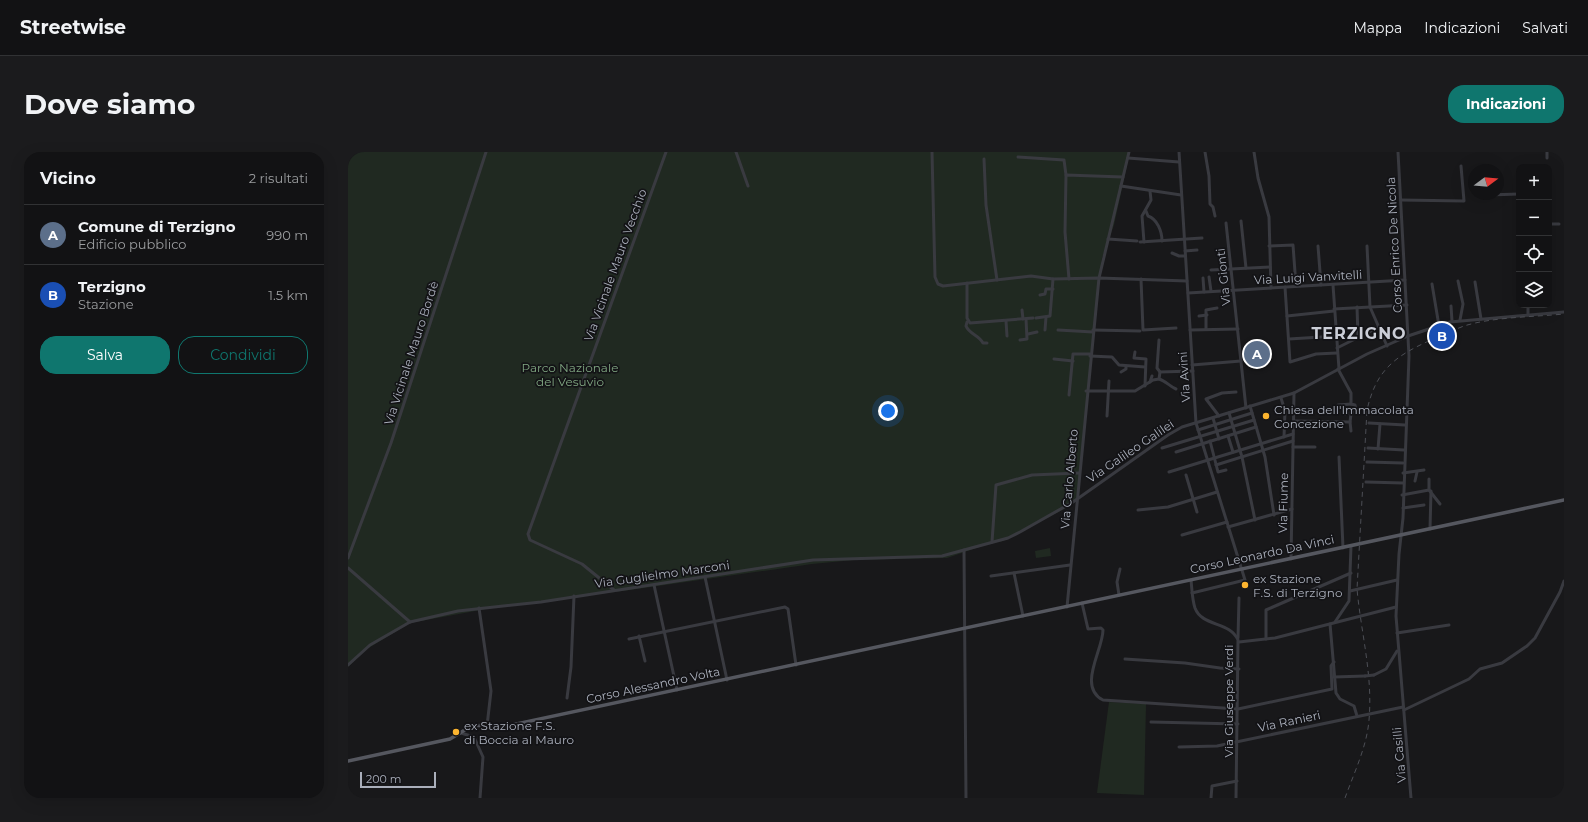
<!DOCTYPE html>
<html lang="it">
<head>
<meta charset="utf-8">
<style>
  body { margin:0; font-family:Montserrat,sans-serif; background:#1b1b1d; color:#f1f3f6 }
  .controls { position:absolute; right:12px; top:12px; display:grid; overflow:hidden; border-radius:8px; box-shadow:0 4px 16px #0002 }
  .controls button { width:36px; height:36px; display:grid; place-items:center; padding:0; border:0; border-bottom:1px solid #313234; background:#121214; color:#f1f3f6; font:20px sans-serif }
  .compass { position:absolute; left:1120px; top:12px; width:36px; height:36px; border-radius:50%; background:#121214; box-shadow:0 4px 16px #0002; rotate:74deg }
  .scale { position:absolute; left:12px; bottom:10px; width:76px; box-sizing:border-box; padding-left:4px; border:2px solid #aaafbb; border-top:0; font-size:11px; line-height:14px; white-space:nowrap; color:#aaafbb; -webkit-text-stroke:3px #131316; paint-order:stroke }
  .you { position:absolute; left:540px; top:259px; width:14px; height:14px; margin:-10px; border:3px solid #fff; border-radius:50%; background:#1a73e8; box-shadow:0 0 0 6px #1a73e833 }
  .badge { display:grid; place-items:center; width:26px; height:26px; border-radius:50%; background:#0f766e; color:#fff; font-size:13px; font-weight:700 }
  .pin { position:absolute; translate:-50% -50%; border:2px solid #fff; box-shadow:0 1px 4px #0006 }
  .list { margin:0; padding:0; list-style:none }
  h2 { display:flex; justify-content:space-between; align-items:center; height:52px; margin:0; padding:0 16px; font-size:17px }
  h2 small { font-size:13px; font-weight:400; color:#9c9ea0 }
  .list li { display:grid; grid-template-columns:26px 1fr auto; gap:12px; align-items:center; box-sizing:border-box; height:60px; padding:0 16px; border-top:1px solid #313234 }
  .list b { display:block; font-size:15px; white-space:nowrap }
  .list p { margin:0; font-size:13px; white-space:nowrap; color:#9c9ea0 }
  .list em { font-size:13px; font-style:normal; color:#9c9ea0 }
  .actions { display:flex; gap:8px; padding:12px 16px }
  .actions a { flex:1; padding:9px 0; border:1px solid #0f766e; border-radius:16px; text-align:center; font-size:14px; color:#0f766e }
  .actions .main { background:#0f766e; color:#fff }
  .icon { flex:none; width:22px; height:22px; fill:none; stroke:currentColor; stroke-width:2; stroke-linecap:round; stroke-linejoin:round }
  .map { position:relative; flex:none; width:1216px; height:646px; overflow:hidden; border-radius:16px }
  header { display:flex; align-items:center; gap:24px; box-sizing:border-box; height:56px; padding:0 20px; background:#121214; border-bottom:1px solid #313234 }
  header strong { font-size:19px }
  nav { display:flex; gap:22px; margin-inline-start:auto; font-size:14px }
  .intro { display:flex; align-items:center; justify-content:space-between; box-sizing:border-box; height:96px; padding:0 24px }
  h1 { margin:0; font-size:28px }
  .button { padding:10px 18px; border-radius:16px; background:#0f766e; color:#fff; font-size:14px; font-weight:700 }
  main { display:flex; gap:24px; padding:0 24px }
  aside { flex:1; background:#121214; border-radius:16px; box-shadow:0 4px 16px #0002 }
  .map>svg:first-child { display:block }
  .green { fill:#202921 }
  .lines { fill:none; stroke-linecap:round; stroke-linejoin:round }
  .minor { stroke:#393a40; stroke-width:3 }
  .major { stroke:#55575f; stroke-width:3.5 }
  .rail { stroke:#4c4e55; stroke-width:1; stroke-dasharray:5 4; stroke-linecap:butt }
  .minor-bridge { stroke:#393a40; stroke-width:3 }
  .poi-dot { fill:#fcb42f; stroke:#131316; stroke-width:1.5 }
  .labels { text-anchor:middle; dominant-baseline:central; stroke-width:3.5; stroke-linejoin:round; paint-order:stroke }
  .street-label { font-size:12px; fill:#aaafbb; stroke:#131316 }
  .park-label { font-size:12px; fill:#80a782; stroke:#131316 }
  .poi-label { font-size:12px; fill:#aaafbb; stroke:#131316; text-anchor:start }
  .district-label { font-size:16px; font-weight:bold; letter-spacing:1px; fill:#cbced7; stroke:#131316 }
</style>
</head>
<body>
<header>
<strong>Streetwise</strong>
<nav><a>Mappa</a><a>Indicazioni</a><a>Salvati</a></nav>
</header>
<div class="intro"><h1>Dove siamo</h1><a class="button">Indicazioni</a></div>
<main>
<aside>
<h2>Vicino<small>2 risultati</small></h2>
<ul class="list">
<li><span class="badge" style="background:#5c6f8a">A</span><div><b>Comune di Terzigno</b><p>Edificio pubblico</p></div><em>990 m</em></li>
<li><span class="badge" style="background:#1a4fb4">B</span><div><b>Terzigno</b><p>Stazione</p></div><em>1.5 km</em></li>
</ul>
<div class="actions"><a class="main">Salva</a><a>Condividi</a></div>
</aside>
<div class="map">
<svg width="1216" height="646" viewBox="0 0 1216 646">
  <rect width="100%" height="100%" fill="#18181a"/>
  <!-- green -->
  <g class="green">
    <polygon points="0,0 782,0 766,73 754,106 729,347 724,353 655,389 643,391 599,406 506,408 464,412 282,438 138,457 62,471 19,497 0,515"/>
    <polygon points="702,396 703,404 688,406 687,399"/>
    <polygon points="761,550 798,552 796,643 749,641"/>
  </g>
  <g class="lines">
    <!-- minor -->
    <g class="minor">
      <polyline points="388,0 400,34"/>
      <polyline points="584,0 587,125 590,132 595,134 683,124 705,127 751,126 839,129"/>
      <polyline points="831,0 848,271 897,428 844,441"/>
      <polyline points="857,0 861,24 862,52 865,55 867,64"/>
      <polyline points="906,0 910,26 921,65 923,136"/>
      <polyline points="1050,0 1061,204 1055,366 1051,402 1048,464 1063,646"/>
      <polyline points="1199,0 1199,6"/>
      <polyline points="670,5 716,8 718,23"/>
      <polyline points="780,6 831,10"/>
      <polyline points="636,7 638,53 649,128"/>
      <polyline points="773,34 833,43"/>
      <polyline points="1140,43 1171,42"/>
      <polyline points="1053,48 1116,49 1113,14"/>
      <path d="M798,59L800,64C809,67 814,79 814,89"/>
      <polyline points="893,69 898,116"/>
      <polyline points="878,71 898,256"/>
      <polyline points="1201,72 1211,72"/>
      <polyline points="760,87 789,89"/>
      <polyline points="792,90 854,86"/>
      <polyline points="796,90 794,64 803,48 802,39"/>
      <polyline points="921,94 945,93 948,134"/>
      <polyline points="970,94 973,133"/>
      <polyline points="1019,94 1022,155 1039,194"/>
      <polyline points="837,99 849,98"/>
      <polyline points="824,101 831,104 837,104"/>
      <polyline points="863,118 922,115"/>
      <polyline points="861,125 863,139"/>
      <polyline points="855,126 856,140"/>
      <polyline points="721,127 717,80 718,23 775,25"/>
      <polyline points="793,127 795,178 828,176"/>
      <polyline points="1110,129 1115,152 1112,168"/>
      <polyline points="1127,130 1133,167"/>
      <polyline points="619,131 619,166 622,171 685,166"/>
      <polyline points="1084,132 1091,174"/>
      <polyline points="985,133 991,217"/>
      <polyline points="937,135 942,210 968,202 989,201"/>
      <polyline points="840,141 1057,128"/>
      <polyline points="692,143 697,142 698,137 705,137"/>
      <polyline points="1180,153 1180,163"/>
      <polyline points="1103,154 1104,169"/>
      <polyline points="1009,155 1010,184"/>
      <polyline points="986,157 1059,153"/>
      <polyline points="674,158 675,167"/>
      <polyline points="851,164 859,163"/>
      <polyline points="939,164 986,159"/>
      <polyline points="688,166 702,164 705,127"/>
      <polyline points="658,169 659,184"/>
      <path d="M619,170L618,174C621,182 631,183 635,191H639"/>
      <polyline points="858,177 858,158 869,156"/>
      <polyline points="697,178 698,165"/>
      <polyline points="710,178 745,180"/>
      <polyline points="745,178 792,179"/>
      <polyline points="842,178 890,177"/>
      <polyline points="680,182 689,180"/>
      <polyline points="941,187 989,184"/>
      <polyline points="672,188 679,187 678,167"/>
      <polyline points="811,188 809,216 812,220"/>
      <polyline points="989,196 1031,175"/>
      <polyline points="787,200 786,206 798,207 797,234"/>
      <polyline points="742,204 764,205 771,213 797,215"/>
      <polyline points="706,207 725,209"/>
      <polyline points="844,213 893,209"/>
      <polyline points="990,217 1003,241 1003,252 1007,253 1008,259 1006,260 997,262"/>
      <polyline points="773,220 778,217 778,214"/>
      <path d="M811,227C818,229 821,234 828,237"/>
      <polyline points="802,230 804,224"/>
      <polyline points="738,239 787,239 805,228 811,227 812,220 845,219"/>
      <polyline points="721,243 725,202 742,202"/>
      <polyline points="933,246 937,259 936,285"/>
      <polyline points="990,253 1003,252"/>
      <polyline points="902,254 917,305 926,363"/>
      <polyline points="881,261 894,305 907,368"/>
      <polyline points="759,264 761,229"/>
      <polyline points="871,264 858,247 874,241 888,240"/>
      <polyline points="865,266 871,287"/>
      <polyline points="946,269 1002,270 1003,262"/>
      <polyline points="1002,270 1003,279"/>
      <polyline points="1021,271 1057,273"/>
      <polyline points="850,278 904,261"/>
      <polyline points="880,284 885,300"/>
      <polyline points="862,289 870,320 878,318"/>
      <polyline points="945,295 967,295"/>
      <polyline points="814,296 906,268"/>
      <polyline points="1020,296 1056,298"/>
      <polyline points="1030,297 1032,272"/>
      <polyline points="828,300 908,275"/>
      <polyline points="991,305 995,396"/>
      <polyline points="1019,310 1055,311"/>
      <polyline points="868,313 945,289"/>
      <polyline points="821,320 945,282"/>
      <polyline points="1055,321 1076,318"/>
      <polyline points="838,323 849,360"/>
      <polyline points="1067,329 1069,320"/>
      <polyline points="1018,330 1055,331"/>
      <polyline points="1081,338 1081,327"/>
      <polyline points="1054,343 1081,338 1092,352"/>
      <polyline points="1055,356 1076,353"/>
      <polyline points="790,358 820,355 869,340"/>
      <polyline points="880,375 944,357"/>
      <polyline points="1082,377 1083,339"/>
      <polyline points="834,383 879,370"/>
      <polyline points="644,390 648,333 684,323 731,321"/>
      <polyline points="616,398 618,646"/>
      <polyline points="0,406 43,291 138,0"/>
      <polyline points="943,407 946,241"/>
      <polyline points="0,416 62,470"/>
      <polyline points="666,421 675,464"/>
      <polyline points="643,424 722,413"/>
      <polyline points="357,425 379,528"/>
      <path d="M843,428C844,437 844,447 847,456C854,475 882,469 890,488L888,646"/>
      <polyline points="306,433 329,538"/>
      <polyline points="266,438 234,412 182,388 180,382 318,0"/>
      <polyline points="1002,439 1049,428"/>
      <polyline points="771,443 769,430 772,417"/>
      <path d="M734,451L740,477L753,476L755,478C755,498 729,535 755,548L890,557L984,537L983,514L986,510"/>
      <polyline points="719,455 751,126 781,0"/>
      <polyline points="131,456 143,539 139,574"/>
      <polyline points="987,470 1001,449 1003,394"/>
      <polyline points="982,472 988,541 992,547 1006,554 1009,564"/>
      <polyline points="1049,481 1101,473"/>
      <polyline points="291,484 297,509"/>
      <polyline points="890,486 891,446"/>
      <polyline points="281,487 437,455 440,457 448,513"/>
      <polyline points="918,487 918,458 1003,421"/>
      <polyline points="891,490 927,486 1048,455"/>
      <polyline points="777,507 837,511 872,516 891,517"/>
      <polyline points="0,513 22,493 62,470 110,459 193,450 465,408 594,404 660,386 672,380 725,350 820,283 834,275 946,241 1019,202 1060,184 1102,170 1216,160"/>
      <polyline points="1026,523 1038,517 1049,499"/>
      <polyline points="986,525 1017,524"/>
      <polyline points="219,546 223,515 226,444"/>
      <polyline points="1056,558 1121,527 1132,517 1154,511 1179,494 1187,486 1212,440 1216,429"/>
      <polyline points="803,570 890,572"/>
      <polyline points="113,581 126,585 135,605 132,646"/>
      <polyline points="831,595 869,594 1055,555"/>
      <polyline points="863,646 864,634 889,629"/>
    </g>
    <!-- major -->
    <polyline class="major" points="0,609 102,587 125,573 149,575 159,574 1216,348"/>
    <!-- rail -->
    <path class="rail" d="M997,646C1006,621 1019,594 1021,568C1025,523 1013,481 1009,437L1019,258C1028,218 1047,204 1083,188C1094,184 1105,178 1116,174C1144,165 1186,165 1216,162"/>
    <!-- minor-bridge -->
    <polyline class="minor-bridge" points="1017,524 1026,523"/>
  </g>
  <!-- markers -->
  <g class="poi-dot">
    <circle cx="918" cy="264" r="4"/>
    <circle cx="897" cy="433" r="4"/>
    <circle cx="108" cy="580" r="4"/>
  </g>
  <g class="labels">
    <!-- street labels -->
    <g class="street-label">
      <text transform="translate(1046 93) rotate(-93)">Corso Enrico De Nicola</text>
      <text transform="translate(267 113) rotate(-70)">Via Vicinale Mauro Vecchio</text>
      <text transform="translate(875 125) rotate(-96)">Via Gionti</text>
      <text transform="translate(960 125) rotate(-3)">Via Luigi Vanvitelli</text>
      <text transform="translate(63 201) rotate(-72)">Via Vicinale Mauro Bordè</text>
      <text transform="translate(836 225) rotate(-94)">Via Avini</text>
      <text transform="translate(782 299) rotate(-34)">Via Galileo Galilei</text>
      <text transform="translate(721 327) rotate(-85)">Via Carlo Alberto</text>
      <text transform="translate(935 351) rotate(-89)">Via Fiume</text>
      <text transform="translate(914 402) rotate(-12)">Corso Leonardo Da Vinci</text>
      <text transform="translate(314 422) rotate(-8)">Via Guglielmo Marconi</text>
      <text transform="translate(305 533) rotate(-12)">Corso Alessandro Volta</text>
      <text transform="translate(880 549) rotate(-90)">Via Giuseppe Verdi</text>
      <text transform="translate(941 569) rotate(-12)">Via Ranieri</text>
      <text transform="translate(1051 603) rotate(-95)">Via Casilli</text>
    </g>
    <!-- park labels -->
    <g class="park-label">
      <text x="222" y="215">Parco Nazionale<tspan x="222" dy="14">del Vesuvio</tspan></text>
    </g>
    <!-- poi labels -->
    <g class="poi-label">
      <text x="926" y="257">Chiesa dell'Immacolata<tspan x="926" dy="14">Concezione</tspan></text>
      <text x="905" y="426">ex Stazione<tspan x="905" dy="14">F.S. di Terzigno</tspan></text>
      <text x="116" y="573">ex Stazione F.S.<tspan x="116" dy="14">di Boccia al Mauro</tspan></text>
    </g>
    <!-- district labels -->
    <g class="district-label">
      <text x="1011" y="181">TERZIGNO</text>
    </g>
  </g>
</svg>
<div class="controls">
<button>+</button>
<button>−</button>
<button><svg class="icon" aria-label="locate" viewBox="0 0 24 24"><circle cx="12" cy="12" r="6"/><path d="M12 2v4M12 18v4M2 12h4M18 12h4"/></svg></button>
<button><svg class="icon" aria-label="layers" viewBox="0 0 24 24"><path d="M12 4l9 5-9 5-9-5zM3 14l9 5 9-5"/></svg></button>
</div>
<svg class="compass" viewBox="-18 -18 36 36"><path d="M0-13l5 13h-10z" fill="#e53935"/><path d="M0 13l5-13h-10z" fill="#9c9ea0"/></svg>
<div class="scale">200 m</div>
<div class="you"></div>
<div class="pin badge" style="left:909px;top:202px;background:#5c6f8a">A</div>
<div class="pin badge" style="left:1094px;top:184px;background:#1a4fb4">B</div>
</div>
</main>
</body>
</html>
